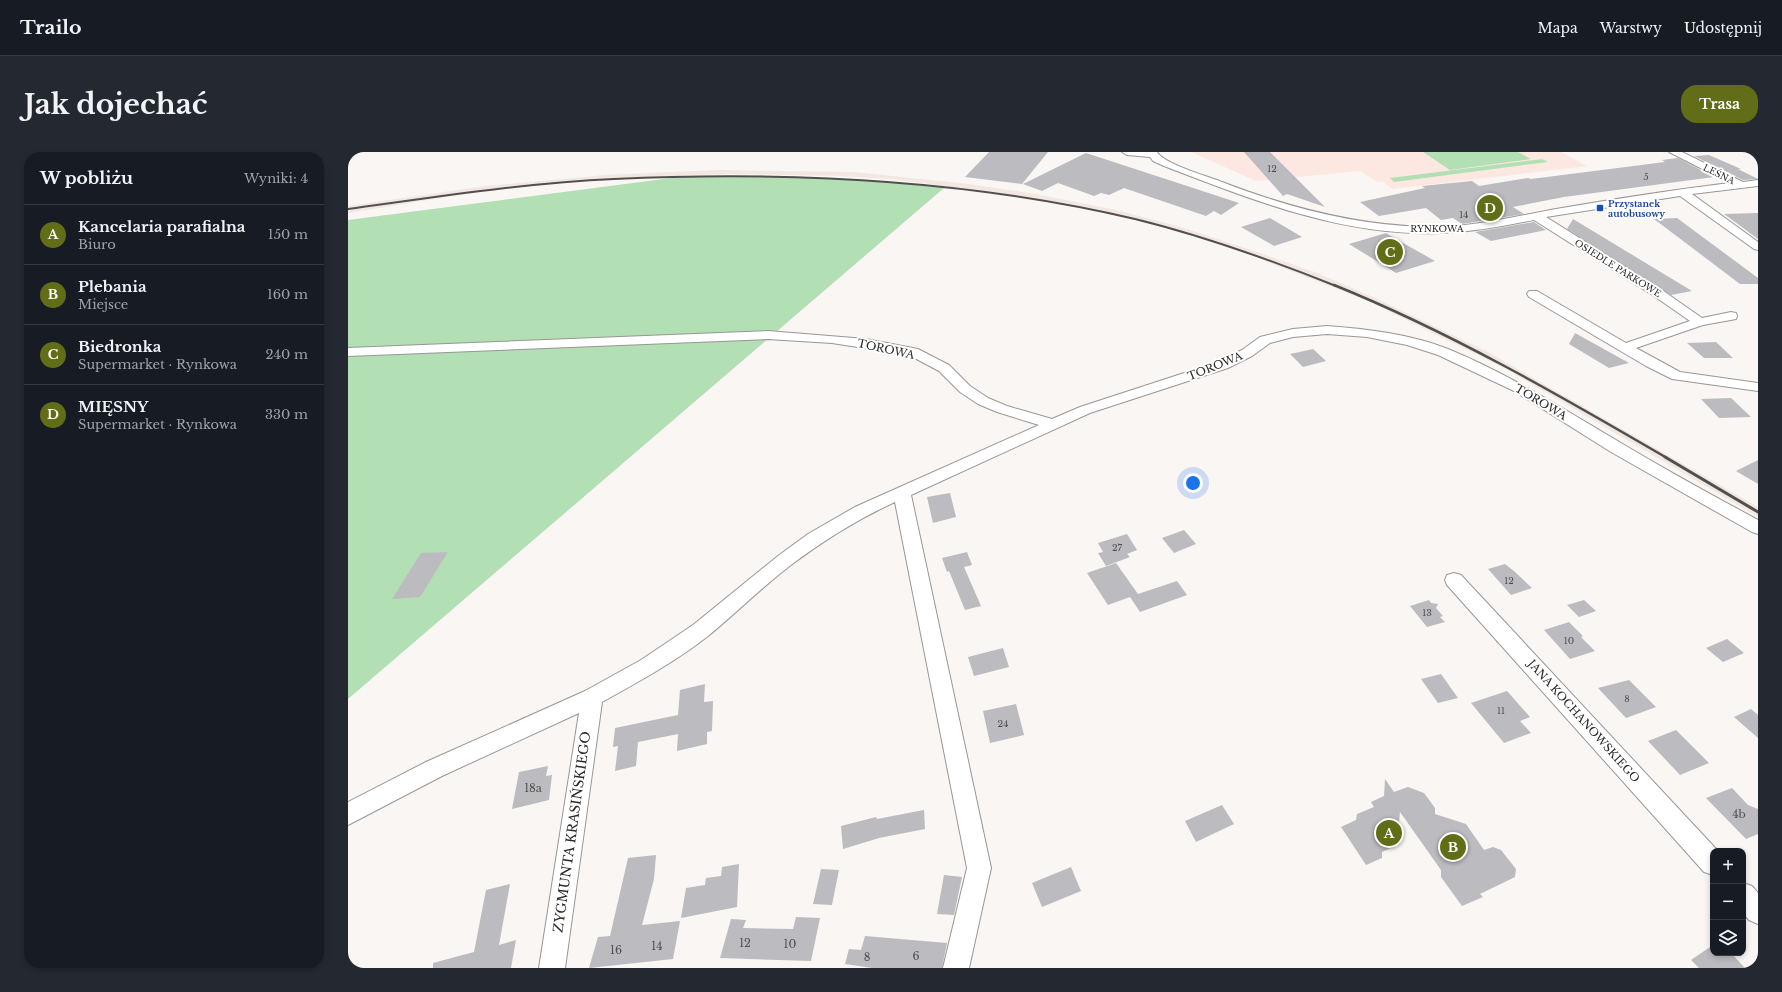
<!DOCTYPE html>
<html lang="pl">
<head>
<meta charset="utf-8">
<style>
  body { margin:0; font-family:"Libre Baskerville",serif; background:#242831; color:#f1f3f6 }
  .controls { position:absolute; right:12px; bottom:12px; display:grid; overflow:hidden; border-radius:8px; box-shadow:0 2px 6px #0003 }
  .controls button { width:36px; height:36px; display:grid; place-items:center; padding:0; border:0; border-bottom:1px solid #363941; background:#171b24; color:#f1f3f6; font:20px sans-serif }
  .you { position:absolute; left:845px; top:331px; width:14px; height:14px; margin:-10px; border:3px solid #fff; border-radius:50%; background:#1a73e8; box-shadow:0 0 0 6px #1a73e833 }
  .badge { display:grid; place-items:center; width:26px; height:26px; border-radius:50%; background:#626e17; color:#fff; font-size:13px; font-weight:700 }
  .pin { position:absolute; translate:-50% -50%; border:2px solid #fff; box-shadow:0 1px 4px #0006 }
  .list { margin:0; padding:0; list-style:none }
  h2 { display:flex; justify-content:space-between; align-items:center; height:52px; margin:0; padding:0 16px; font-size:17px }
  h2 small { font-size:13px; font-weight:400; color:#9ea1a6 }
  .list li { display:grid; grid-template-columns:26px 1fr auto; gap:12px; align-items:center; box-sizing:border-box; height:60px; padding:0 16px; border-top:1px solid #363941 }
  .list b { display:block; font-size:15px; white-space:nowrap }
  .list p { margin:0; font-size:13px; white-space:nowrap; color:#9ea1a6 }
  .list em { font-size:13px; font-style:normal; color:#9ea1a6 }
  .icon { flex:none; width:22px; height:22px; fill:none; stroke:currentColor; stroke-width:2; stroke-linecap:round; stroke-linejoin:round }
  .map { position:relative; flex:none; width:1410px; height:816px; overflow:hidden; border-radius:16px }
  header { display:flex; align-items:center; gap:24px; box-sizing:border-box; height:56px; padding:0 20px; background:#171b24; border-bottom:1px solid #363941 }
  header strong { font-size:19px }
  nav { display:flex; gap:22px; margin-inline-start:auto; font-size:14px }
  .intro { display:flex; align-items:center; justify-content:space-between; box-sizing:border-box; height:96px; padding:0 24px }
  h1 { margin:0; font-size:28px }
  .button { padding:10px 18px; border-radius:16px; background:#626e17; color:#fff; font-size:14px; font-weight:700 }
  main { display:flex; gap:24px; padding:0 24px }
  aside { flex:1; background:#171b24; border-radius:16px; box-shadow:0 2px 6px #0003 }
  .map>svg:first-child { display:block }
  .built { fill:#f2e7e1 }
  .education { fill:#fce8e0 }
  .green { fill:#b2dfb4 }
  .building { fill:#bcbbbf }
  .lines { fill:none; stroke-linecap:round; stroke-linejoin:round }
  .minor-casing { stroke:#999695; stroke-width:2 }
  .minor { fill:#fff; fill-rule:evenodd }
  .rail-far2 { stroke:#52504f; stroke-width:2 }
  .rail-far1 { stroke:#52504f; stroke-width:2.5 }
  .rail { stroke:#52504f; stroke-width:3 }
  .transit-dot { fill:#1a4fb4; stroke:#fff; stroke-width:1.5 }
  .labels { text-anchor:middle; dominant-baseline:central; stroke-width:4; stroke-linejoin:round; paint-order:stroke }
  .number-label { font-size:9px; fill:#4f4e4e }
  .far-street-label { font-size:9px; fill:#2b2a29; stroke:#fff }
  .far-transit-label { font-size:9px; font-weight:bold; fill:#164399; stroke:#fff; text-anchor:start }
  .street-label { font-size:11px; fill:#2b2a29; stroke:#fff }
  .near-number-label { font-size:11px; fill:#4f4e4e }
  .near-street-label { font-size:13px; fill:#2b2a29; stroke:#fff }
</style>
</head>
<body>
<header>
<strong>Trailo</strong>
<nav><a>Mapa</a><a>Warstwy</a><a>Udostępnij</a></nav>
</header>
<div class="intro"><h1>Jak dojechać</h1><a class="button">Trasa</a></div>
<main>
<aside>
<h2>W pobliżu<small>Wyniki: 4</small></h2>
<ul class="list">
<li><span class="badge">A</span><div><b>Kancelaria parafialna</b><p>Biuro</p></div><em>150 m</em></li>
<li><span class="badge">B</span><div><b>Plebania</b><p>Miejsce</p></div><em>160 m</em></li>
<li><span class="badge">C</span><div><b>Biedronka</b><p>Supermarket · Rynkowa</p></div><em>240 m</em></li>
<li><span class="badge">D</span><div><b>MIĘSNY</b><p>Supermarket · Rynkowa</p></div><em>330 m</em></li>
</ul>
</aside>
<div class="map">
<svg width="1410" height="816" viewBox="0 0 1410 816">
  <rect width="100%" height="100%" fill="#f9f6f4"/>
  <!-- built -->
  <polygon class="built" points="369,18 506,20 620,32 688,42 768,58 833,75 909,100 969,121 1027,146 1140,200 1410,355 1410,365 1158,217 1020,149 902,103 827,78 762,62 684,46 543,27 491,24 381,22 254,27 135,39 0,61 0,54 137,34 257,23"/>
  <!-- education -->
  <polygon class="education" points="843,0 1213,0 1239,14 1044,37 1034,29 1029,30 1012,19 908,29"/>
  <!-- green -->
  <g class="green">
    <polygon points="1075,0 1170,0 1183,7 1102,18"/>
    <polygon points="1194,7 1200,10 1046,30 1042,26"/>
    <polygon points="331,25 432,25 520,28 596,36 0,547 0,68"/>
  </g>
  <!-- building -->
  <g class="building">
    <polygon points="641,0 700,0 674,32 617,25"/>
    <polygon points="896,0 922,0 977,55 939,42 935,44"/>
    <polygon points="738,1 830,31 891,51 873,63 866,59 858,64 776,36 761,43 753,41 746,44 710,31 694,39 675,32"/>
    <polygon points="1361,3 1393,17 1390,17 1410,27 1395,28 1346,4"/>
    <polygon points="1330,6 1366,25 1216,45 1165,55 1176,62 1114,72 1105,66 1093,68 1078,56 1031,64 1012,50 1077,36 1074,34 1124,29 1131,34 1180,26 1183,27 1317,10 1314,8"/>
    <polygon points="1410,61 1410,87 1376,62"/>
    <polygon points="922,66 954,85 926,94 893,75"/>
    <polygon points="1329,66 1410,126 1410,132 1392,132 1306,67"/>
    <polygon points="1225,67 1344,139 1323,143 1219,77"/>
    <polygon points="1186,70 1198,78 1143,89 1127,80"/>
    <polygon points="1038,81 1048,87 1087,109 1048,121 1001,92"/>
    <polygon points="1227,181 1281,211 1261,216 1221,192"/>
    <polygon points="1368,190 1385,206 1356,206 1339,191"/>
    <polygon points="965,197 978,209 955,215 942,202"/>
    <polygon points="1383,246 1403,265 1371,266 1353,247"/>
    <polygon points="1410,308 1410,332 1388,319"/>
    <polygon points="602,341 608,365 585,371 579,345"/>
    <polygon points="836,378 848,392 826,401 814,386"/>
    <polygon points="779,382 789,398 779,402 782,405 758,414 750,401 755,400 750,391"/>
    <polygon points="100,400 72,445 44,447 73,401"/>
    <polygon points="619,400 624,413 616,415 633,454 617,458 601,419 599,420 594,406"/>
    <polygon points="768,411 790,442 829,429 839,443 792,460 782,445 760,453 739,421"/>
    <polygon points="1157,412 1166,419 1184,436 1163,443 1140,417"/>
    <polygon points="1081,448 1083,451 1090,452 1088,456 1095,464 1092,465 1097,470 1079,475 1062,454"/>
    <polygon points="1236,448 1248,459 1231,465 1219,453"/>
    <polygon points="1221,470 1235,484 1233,485 1247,499 1222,507 1196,478"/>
    <polygon points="1379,487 1396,501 1375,510 1358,496"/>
    <polygon points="655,496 661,515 626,524 620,505"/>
    <polygon points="1093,522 1110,546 1090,551 1073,527"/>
    <polygon points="1281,528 1308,555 1278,566 1250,536"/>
    <polygon points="357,532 356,550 365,549 364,579 359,580 359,592 329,599 330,582 290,590 288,614 267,619 270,594 265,595 267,576 330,563 332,538"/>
    <polygon points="1159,539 1182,565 1172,569 1183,581 1156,591 1123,551"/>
    <polygon points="668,552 676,583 642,591 635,559"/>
    <polygon points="1403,557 1410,563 1410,586 1386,565"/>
    <polygon points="1328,578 1361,611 1332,623 1300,589"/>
    <polygon points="200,614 198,624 204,623 201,648 164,657 171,620"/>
    <polygon points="1037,627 1046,640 1060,635 1076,641 1087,656 1087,662 1118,672 1136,698 1145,695 1153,698 1168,717 1167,725 1132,742 1135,745 1114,754 1093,725 1093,718 1052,660 1049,693 1034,700 1034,706 1018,713 993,675 1008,668 1009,662 1026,655 1023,650 1036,644"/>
    <polygon points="1384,636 1400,653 1410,657 1410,682 1398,687 1358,646"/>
    <polygon points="874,653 886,672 848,690 837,669"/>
    <polygon points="576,658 577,677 531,686 495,697 493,674 528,665 529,667"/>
    <polygon points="308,703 306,727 294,773 332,769 325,807 241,816 250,785 262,784 280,706"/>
    <polygon points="391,712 389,755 333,766 338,736 357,733 358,726 373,724 374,715"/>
    <polygon points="723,715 733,739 694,755 684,731"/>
    <polygon points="473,717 491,718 484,753 465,752"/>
    <polygon points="596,723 614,725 606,763 589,762"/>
    <polygon points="162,732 151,793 168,788 163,816 85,816 85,811 126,800 138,738"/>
    <polygon points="448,765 472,766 463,809 372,806 383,767 398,768 395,776 445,777"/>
    <polygon points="517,784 599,791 594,816 524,816 497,812 501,797 513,798"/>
    <polygon points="1365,793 1365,801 1383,801 1397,816 1351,816 1343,808"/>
  </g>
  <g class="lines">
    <defs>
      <g id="minor">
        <path d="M774,0H809C816,12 859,24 874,30C939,55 1006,73 1077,75C1121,76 1165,65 1208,57C1266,47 1324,38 1382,31L1321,0H1334L1395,30L1410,28V34L1344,42L1410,90V98L1406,97L1332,44L1198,65L1314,138L1354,166L1383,160L1388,161L1389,164L1388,167L1355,173L1288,196L1332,220L1410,231V239L1324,227L1298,214L1181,145L1179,142L1181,139H1189L1278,191L1342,169L1306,144L1186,68C1155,74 1125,80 1093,81C995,85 905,48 816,14L805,9L802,5L779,3Z"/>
        <path d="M979,174C1020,177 1062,182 1100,197C1161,222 1217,258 1273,291C1318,318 1364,343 1410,368V382L1404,380L1263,300L1166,239L1090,203L1059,193L1019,185L979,182L945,185L922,191L904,204L880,216L742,261L563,343L643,716L621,816H595L619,716L547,350C510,367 476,388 443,413C414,435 388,461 360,484C327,510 290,530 254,550L217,816H191L231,561L94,624L0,673V650L78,610L237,539L293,508L345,473L430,404L460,382L507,355L691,273L649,260L630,252L612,240L591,219L561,203L484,191L420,187L0,204V196L420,179L518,187L570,197L601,213L622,234L640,246L659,254L704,267L732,255L870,210L894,198L912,185L945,177Z"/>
        <polygon points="1106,421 1113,423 1370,699 1365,699 1365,723 1356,720 1099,433 1097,428 1099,423"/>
        <polygon points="1395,731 1404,734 1410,741 1410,772 1401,768 1395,761"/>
      </g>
    </defs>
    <!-- minor casing -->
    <use href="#minor" class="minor-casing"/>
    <!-- minor -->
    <use href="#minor" class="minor"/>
    <!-- rail-far2 -->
    <path class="rail-far2" d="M0,57C88,45 177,31 266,27C440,19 617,27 787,67C856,84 923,108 988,134"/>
    <!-- rail-far1 -->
    <path class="rail-far1" d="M986,133C1102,180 1211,243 1319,306"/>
    <!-- rail -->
    <polyline class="rail" points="1317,305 1410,360"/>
  </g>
  <!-- markers -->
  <rect class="transit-dot" x="1248" y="52" width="8" height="8" rx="2"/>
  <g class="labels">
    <!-- number labels -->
    <g class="number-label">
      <text x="924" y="16">12</text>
      <text x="1298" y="24">5</text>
      <text x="1116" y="62">14</text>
      <text x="769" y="395">27</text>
      <text x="1161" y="428">12</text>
      <text x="1079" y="460">13</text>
      <text x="1221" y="488">10</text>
      <text x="1279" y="546">8</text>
      <text x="1153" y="558">11</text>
      <text x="655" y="571">24</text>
    </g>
    <!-- far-street labels -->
    <g class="far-street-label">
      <text transform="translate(1371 22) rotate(26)">LEŚNA</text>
      <text x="1089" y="76">RYNKOWA</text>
      <text transform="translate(1270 116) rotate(32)">OSIEDLE PARKOWE</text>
    </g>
    <!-- far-transit labels -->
    <g class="far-transit-label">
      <text x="1260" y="51">Przystanek<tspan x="1260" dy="10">autobusowy</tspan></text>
    </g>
    <!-- street labels -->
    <g class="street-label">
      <text transform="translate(538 197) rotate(12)">TOROWA</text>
      <text transform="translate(867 214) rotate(-22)">TOROWA</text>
      <text transform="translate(1193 250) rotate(31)">TOROWA</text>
      <text transform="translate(1236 569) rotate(48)">JANA KOCHANOWSKIEGO</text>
    </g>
    <!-- near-number labels -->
    <g class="near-number-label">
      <text x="185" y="636">18a</text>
      <text x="1391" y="662">4b</text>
      <text x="397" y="791">12</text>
      <text x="442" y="792">10</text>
      <text x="309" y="794">14</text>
      <text x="268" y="798">16</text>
      <text x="568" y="804">6</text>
      <text x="519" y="805">8</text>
    </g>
    <!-- near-street labels -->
    <g class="near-street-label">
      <text transform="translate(224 680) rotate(-82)">ZYGMUNTA KRASIŃSKIEGO</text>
    </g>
  </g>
</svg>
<div class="controls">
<button>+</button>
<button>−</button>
<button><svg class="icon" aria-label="layers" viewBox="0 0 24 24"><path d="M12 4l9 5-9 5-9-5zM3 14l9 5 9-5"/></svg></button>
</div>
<div class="you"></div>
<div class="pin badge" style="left:1041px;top:681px">A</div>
<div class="pin badge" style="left:1105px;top:695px">B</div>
<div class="pin badge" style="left:1042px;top:100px">C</div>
<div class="pin badge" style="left:1142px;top:56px">D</div>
</div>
</main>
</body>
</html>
